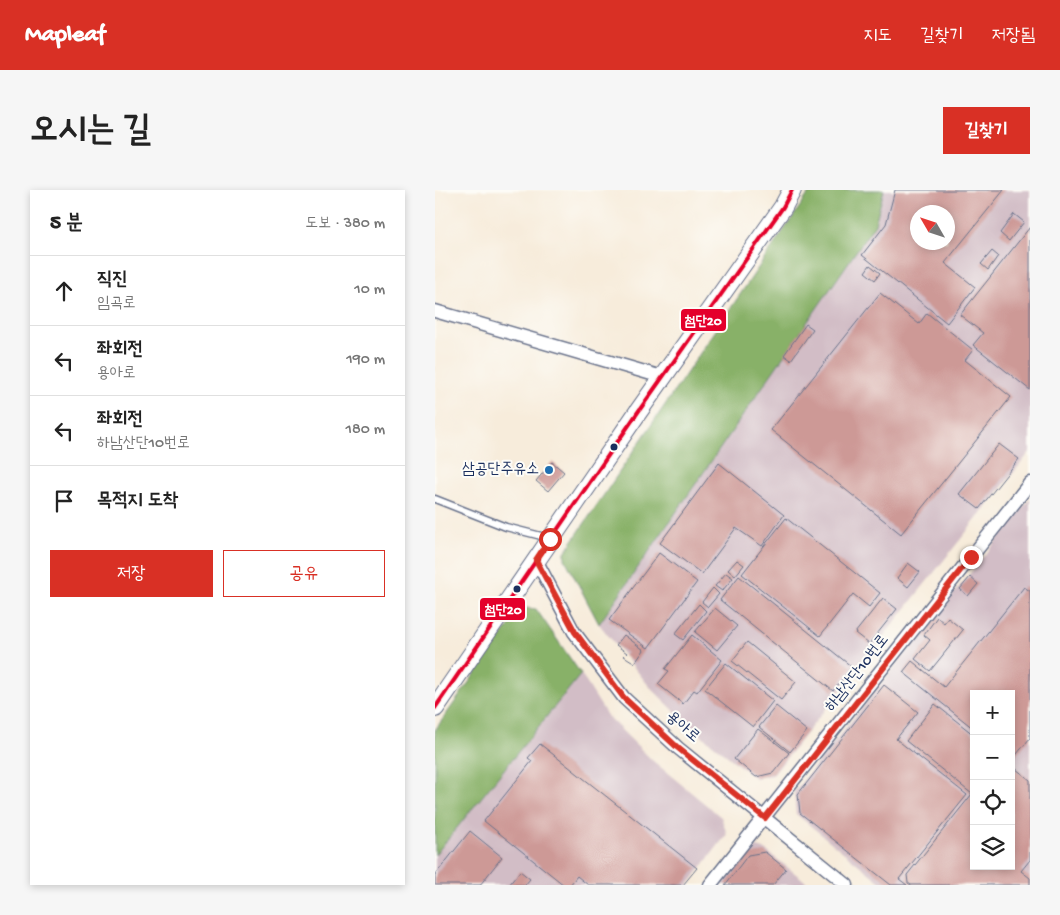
<!DOCTYPE html>
<html lang="ko">
<head>
<meta charset="utf-8">
<style>
  body { margin:0; font-family:"Gochi Hand","Poor Story",sans-serif; background:#f6f6f6; color:#222 }
  .controls { position:absolute; right:15px; bottom:15px; display:grid; overflow:hidden; border-radius:0px; box-shadow:0 2px 8px #0003 }
  .controls button { width:45px; height:45px; display:grid; place-items:center; padding:0; border:0; border-bottom:1px solid #e0e0e0; background:#fff; color:#222; font:25px sans-serif }
  .compass { position:absolute; left:475px; top:15px; width:45px; height:45px; border-radius:50%; background:#fff; box-shadow:0 2px 8px #0003; rotate:309deg }
  .stop { position:absolute; width:15px; height:15px; margin:-11px; border:4px solid #d93025; border-radius:50%; background:#fff }
  .stop.end { background:#d93025; border-color:#fff; box-shadow:0 1px 5px #0008 }
  .list { margin:0; padding:0; list-style:none }
  h2 { display:flex; justify-content:space-between; align-items:center; height:65px; margin:0; padding:0 20px; font-size:21px }
  h2 small { font-size:16px; font-weight:400; color:#767676 }
  .list li { display:grid; grid-template-columns:32px 1fr auto; gap:15px; align-items:center; box-sizing:border-box; height:70px; padding:0 20px; border-top:1px solid #e0e0e0 }
  .list b { display:block; font-size:19px; white-space:nowrap }
  .list p { margin:0; font-size:16px; white-space:nowrap; color:#767676 }
  .list em { font-size:16px; font-style:normal; color:#767676 }
  .actions { display:flex; gap:10px; padding:15px 20px }
  .actions a { flex:1; padding:11px 0; border:1px solid #d93025; border-radius:0px; text-align:center; font-size:18px; color:#d93025 }
  .actions .main { background:#d93025; color:#fff }
  .icon { flex:none; width:28px; height:28px; fill:none; stroke:currentColor; stroke-width:2; stroke-linecap:round; stroke-linejoin:round }
  .map { position:relative; flex:none; width:595px; height:695px; overflow:hidden; border-radius:0px }
  header { display:flex; align-items:center; gap:30px; box-sizing:border-box; height:70px; padding:0 25px; background:#d93025; color:#fff }
  header strong { font-size:24px }
  nav { display:flex; gap:28px; margin-inline-start:auto; font-size:18px }
  .intro { display:flex; align-items:center; justify-content:space-between; box-sizing:border-box; height:120px; padding:0 30px }
  h1 { margin:0; font-size:35px }
  .button { padding:12px 22px; border-radius:0px; background:#d93025; color:#fff; font-size:18px; font-weight:700 }
  main { display:flex; gap:30px; padding:0 30px }
  aside { flex:1; background:#fff; border-radius:0px; box-shadow:0 2px 8px #0003 }
  .map>svg:first-child { display:block }
  .industrial { fill:#d2bdc6; fill-rule:evenodd }
  .forest { fill:#88b168; stroke:#527063 }
  .building { fill:#cd9996; fill-rule:evenodd }
  .lines { fill:none; stroke-linecap:round; stroke-linejoin:round }
  .lane-casing { stroke:#68718a; stroke-width:9 }
  .street-casing { stroke:#68718a; stroke-width:15 }
  .secondary-casing { stroke:#68718a; stroke-width:20 }
  .lane { stroke:#fff; stroke-width:6 }
  .street { stroke:#fff; stroke-width:12 }
  .secondary { stroke:#fff; stroke-width:18 }
  .bus-1-casing { stroke:#fdfcf7; stroke-width:8 }
  .bus-1 { stroke:#e4002b; stroke-width:4 }
  .route { stroke:#d93025; stroke-width:6 }
  .bus-dot { fill:#1b2f5e; stroke:#fdfcf7; stroke-width:2 }
  .poi-dot { fill:#1f6fb2; stroke:#fdfcf7; stroke-width:2 }
  .labels { text-anchor:middle; dominant-baseline:central; stroke-width:4; stroke-linejoin:round; paint-order:stroke }
  .poi-label { font-size:16px; fill:#1b2f5e; stroke:#fdfcf7; text-anchor:end }
  .street-label { font-size:16px; fill:#1b2f5e; stroke:#fdfcf7 }
  .line-badge { stroke:#fdfcf7; stroke-width:2 }
  .badge-label { font-size:14px; text-anchor:middle; font-weight:bold; fill:#fff }
</style>
</head>
<body>
<header>
<strong>Mapleaf</strong>
<nav><a>지도</a><a>길찾기</a><a>저장됨</a></nav>
</header>
<div class="intro"><h1>오시는 길</h1><a class="button">길찾기</a></div>
<main>
<aside>
<h2>5 분<small>도보 · 380 m</small></h2>
<ul class="list">
<li><svg class="icon" aria-label="ahead" viewBox="0 0 24 24"><path d="M12 20V5M6 11l6-6 6 6"/></svg><div><b>직진</b><p>임곡로</p></div><em>10 m</em></li>
<li><svg class="icon" aria-label="left" viewBox="0 0 24 24"><path d="M17 20v-9H6M10 6l-5 5 5 5"/></svg><div><b>좌회전</b><p>용아로</p></div><em>190 m</em></li>
<li><svg class="icon" aria-label="left" viewBox="0 0 24 24"><path d="M17 20v-9H6M10 6l-5 5 5 5"/></svg><div><b>좌회전</b><p>하남산단10번로</p></div><em>180 m</em></li>
<li><svg class="icon" aria-label="arrive" viewBox="0 0 24 24"><path d="M6 21V4h12l-3 4 3 4H6"/></svg><div><b>목적지 도착</b></div></li>
</ul>
<div class="actions"><a class="main">저장</a><a>공유</a></div>
</aside>
<div class="map">
<svg width="595" height="695" viewBox="0 0 595 695">
  <rect width="100%" height="100%" fill="#fdfcf7"/>
  <filter id="ink" filterUnits="userSpaceOnUse"><feTurbulence type="fractalNoise" baseFrequency=".02" numOctaves="2"/><feDisplacementMap in="SourceGraphic" scale="10" xChannelSelector="R" yChannelSelector="G"/><feConvolveMatrix kernelMatrix="1 2 1 2 8 2 1 2 1" color-interpolation-filters="sRGB"/></filter>
  <filter id="wash" filterUnits="userSpaceOnUse"><feTurbulence type="fractalNoise" baseFrequency=".0096" numOctaves="4" result="noise"/><feDisplacementMap in="SourceGraphic" scale="20" xChannelSelector="R" yChannelSelector="G"/><feGaussianBlur stdDeviation="1.12" result="paint"/><feColorMatrix in="noise" values="0 0 0 0 0 0 0 0 0 0 0 0 0 0 0 0 0 1.4 0 .05"/><feComposite in="paint" operator="in"/></filter>
  <g filter="url(#wash)">
    <rect width="100%" height="100%" fill="#f7ecdb"/>
    <!-- industrial -->
    <g class="industrial">
      <path d="M449,0H595V262L338,585L320,588L255,536L214,496L164,434L440,34ZM482,22H512V52H482Z"/>
      <path d="M595,309V695H449L361,624L359,602ZM539,504H576V676H539Z"/>
      <polygon points="146,484 173,527 218,571 286,627 292,644 253,695 0,695 0,665"/>
      <polygon points="322,657 329,659 375,695 287,695 314,661"/>
    </g>
    <!-- forest -->
    <g class="forest">
      <polygon points="376,0 449,0 440,34 164,434 130,369 130,362"/>
      <polygon points="93,418 101,419 146,484 0,665 0,540 86,419"/>
    </g>
    <g id="blocks">
      <!-- building -->
      <g class="building">
        <path d="M460,0H569L510,73L540,97L512,133L427,65L451,34ZM482,22H512V52H482Z"/>
        <polygon points="579,24 589,32 574,51 565,43"/>
        <polygon points="595,37 595,200 538,155 548,143 525,125"/>
        <polygon points="557,61 563,66 553,80 546,74"/>
        <polygon points="435,75 445,83 440,90 430,82"/>
        <polygon points="445,103 484,134 492,123 538,160 530,170 576,207 466,344 336,240"/>
        <polygon points="371,134 378,139 356,170 349,165"/>
        <polygon points="564,254 584,269 544,319 524,304"/>
        <polygon points="117,272 129,282 113,301 101,291"/>
        <polygon points="284,273 349,325 327,356 301,338 267,384 225,353"/>
        <polygon points="351,328 445,403 434,417 418,404 385,446 307,384"/>
        <polygon points="224,363 262,392 213,458 174,430"/>
        <polygon points="302,370 309,375 300,386 293,380"/>
        <polygon points="473,373 485,382 473,397 462,388"/>
        <polygon points="291,383 298,388 287,401 280,396"/>
        <polygon points="304,386 417,477 398,501 285,410"/>
        <polygon points="535,387 543,394 533,406 525,399"/>
        <polygon points="589,397 595,401 595,548 577,570 576,504 539,504 539,539 468,482 477,471 509,497"/>
        <polygon points="278,398 284,404 273,417 267,412"/>
        <polygon points="448,408 462,419 434,454 420,443"/>
        <polygon points="264,414 271,421 248,450 240,444"/>
        <polygon points="280,418 302,436 282,460 260,442"/>
        <polygon points="502,427 509,433 513,428 528,440 495,481 480,469 495,450 489,445"/>
        <polygon points="189,445 209,460 200,473 189,466 192,463 181,455"/>
        <polygon points="257,445 287,470 262,502 259,500 248,514 223,494 234,481 230,479"/>
        <polygon points="312,452 361,492 346,510 297,471"/>
        <polygon points="291,473 338,511 318,537 270,499"/>
        <polygon points="449,495 483,522 461,549 532,605 464,689 472,695 456,695 365,623 363,604"/>
        <polygon points="500,514 539,545 539,676 576,676 576,575 595,590 595,670 586,681 595,688 595,695 476,695 473,693 472,685 537,604 471,551"/>
        <polygon points="341,516 372,541 355,562 324,537"/>
        <polygon points="323,539 354,563 338,583 321,587 299,569"/>
        <polygon points="105,554 262,678 248,695 153,695 142,686 135,695 129,695 49,631 97,571 93,568"/>
        <polygon points="35,641 67,667 45,695 0,695 0,685"/>
        <polygon points="330,662 351,679 338,695 290,695 313,665"/>
        <polygon points="85,681 95,689 90,695 74,695"/>
      </g>
    </g>
  </g>
  <g filter="url(#ink)">
    <use href="#blocks" fill-opacity="0" stroke="#68718a" stroke-width="1"/>
    <g class="lines">
      <defs>
        <polyline id="lane" points="0,309 71,337 114,348"/>
        <g id="street">
          <polyline points="0,121 227,187"/>
          <polyline points="101,370 139,442 189,508 243,558 412,695"/>
          <polyline points="275,695 595,293"/>
        </g>
        <polyline id="secondary" points="0,518 203,222 348,17 357,0"/>
      </defs>
      <!-- lane casing -->
      <use href="#lane" class="lane-casing"/>
      <!-- street casing -->
      <use href="#street" class="street-casing"/>
      <!-- secondary casing -->
      <use href="#secondary" class="secondary-casing"/>
      <!-- lane -->
      <use href="#lane" class="lane"/>
      <!-- street -->
      <use href="#street" class="street"/>
      <!-- secondary -->
      <use href="#secondary" class="secondary"/>
      <defs>
        <polyline id="bus-1" points="0,518 203,222 348,17 357,0"/>
      </defs>
      <!-- bus-1 casing -->
      <use href="#bus-1" class="bus-1-casing"/>
      <!-- bus-1 -->
      <use href="#bus-1" class="bus-1"/>
    </g>
  </g>
  <g class="lines" filter="url(#ink)">
    <!-- route -->
    <polyline class="route" points="115,349 101,370 140,442 189,508 243,558 330,628 536,367"/>
  </g>
  <!-- markers -->
  <g class="bus-dot">
    <circle cx="179" cy="257" r="4.5"/>
    <circle cx="82" cy="399" r="4.5"/>
  </g>
  <circle class="poi-dot" cx="114" cy="280" r="5"/>
  <g class="labels">
    <!-- poi labels -->
    <g class="poi-label">
      <text x="104" y="280">삼공단주유소</text>
    </g>
    <!-- street labels -->
    <g class="street-label">
      <text transform="translate(423 484) rotate(-52)">하남산단10번로</text>
      <text transform="translate(247 538) rotate(41)">용아로</text>
    </g>
  </g>
  <g class="line-badge">
    <rect x="245" y="118" width="47" height="24" rx="5" fill="#e4002b"/>
    <rect x="44" y="407" width="47" height="24" rx="5" fill="#e4002b"/>
  </g>
  <g class="badge-label">
    <text x="268" y="135">첨단20</text>
    <text x="68" y="424">첨단20</text>
  </g>
</svg>
<div class="controls">
<button>+</button>
<button>−</button>
<button><svg class="icon" aria-label="locate" viewBox="0 0 24 24"><circle cx="12" cy="12" r="6"/><path d="M12 2v4M12 18v4M2 12h4M18 12h4"/></svg></button>
<button><svg class="icon" aria-label="layers" viewBox="0 0 24 24"><path d="M12 4l9 5-9 5-9-5zM3 14l9 5 9-5"/></svg></button>
</div>
<svg class="compass" viewBox="-18 -18 36 36"><path d="M0-13l5 13h-10z" fill="#e53935"/><path d="M0 13l5-13h-10z" fill="#767676"/></svg>
<div class="stop" style="left:115px;top:349px"></div>
<div class="stop end" style="left:536px;top:367px"></div>
</div>
</main>
</body>
</html>
